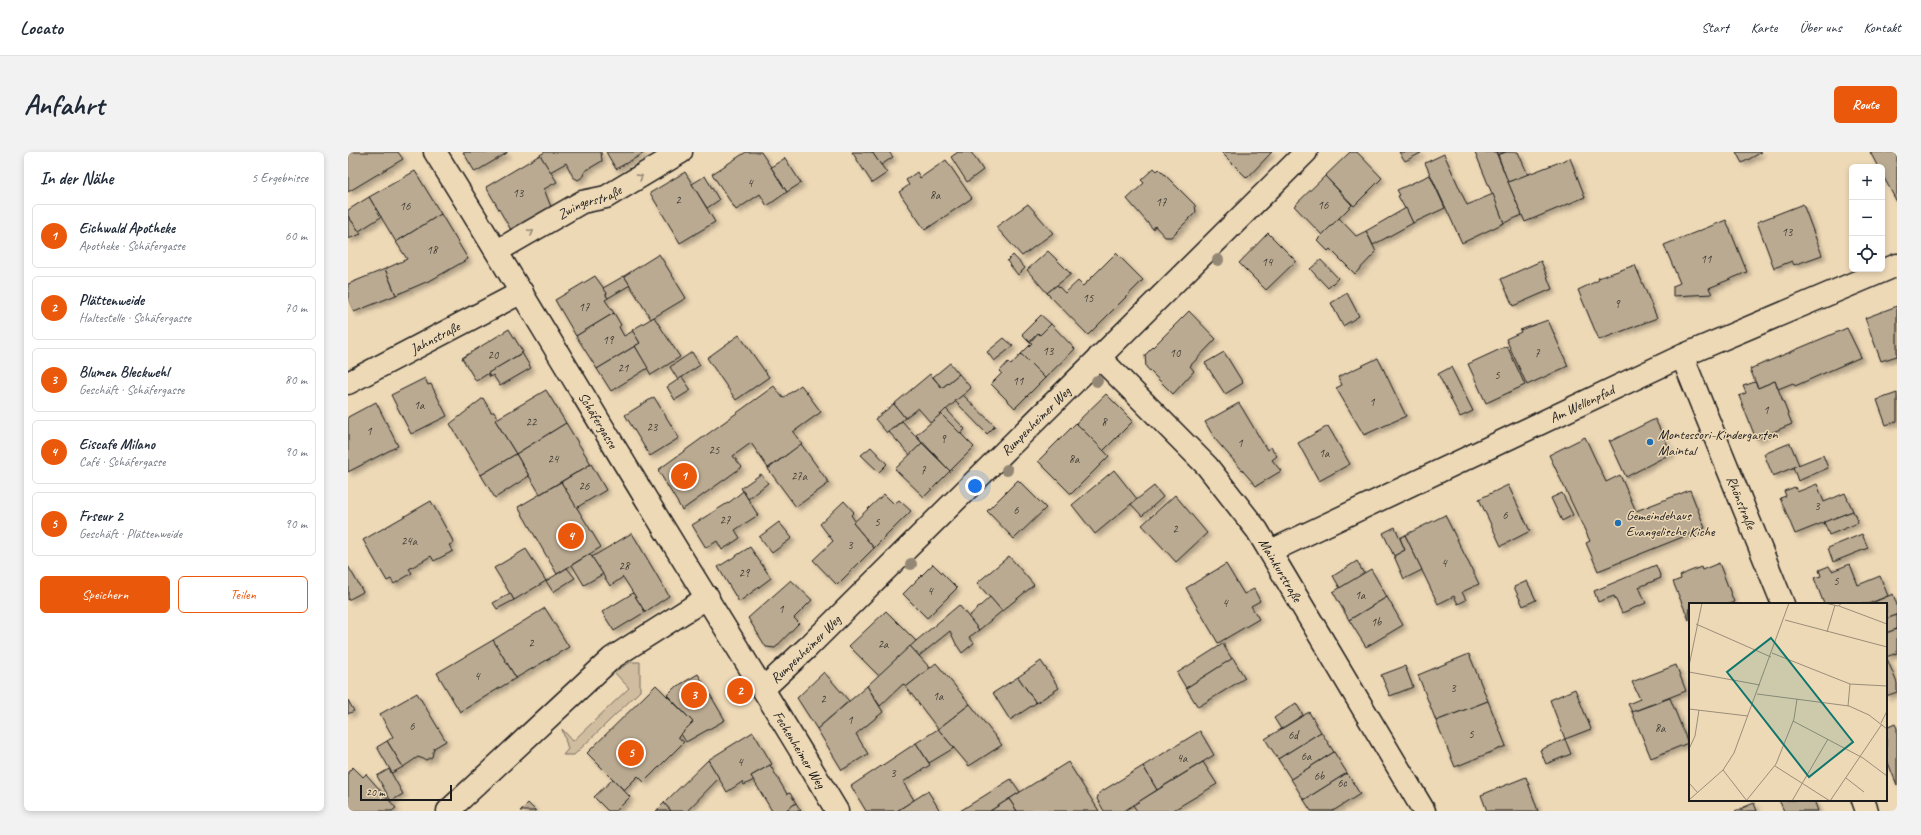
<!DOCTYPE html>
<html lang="de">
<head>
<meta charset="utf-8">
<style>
  body { margin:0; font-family:Caveat,sans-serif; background:#f2f2f3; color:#1f2937 }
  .controls { position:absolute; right:12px; top:12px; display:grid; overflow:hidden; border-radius:6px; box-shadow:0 2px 6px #0003 }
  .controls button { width:36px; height:36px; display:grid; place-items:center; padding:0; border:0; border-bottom:1px solid #e0e1e3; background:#fff; color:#1f2937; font:20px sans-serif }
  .scale { position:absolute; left:12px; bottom:10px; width:92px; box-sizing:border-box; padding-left:4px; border:2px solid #1c1c1c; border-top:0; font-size:11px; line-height:14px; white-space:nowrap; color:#1c1c1c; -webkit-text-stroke:3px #eed9b7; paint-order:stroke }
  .you { position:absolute; left:627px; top:334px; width:14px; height:14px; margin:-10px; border:3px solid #fff; border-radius:50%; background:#1a73e8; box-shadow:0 0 0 6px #1a73e833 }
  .badge { display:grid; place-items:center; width:26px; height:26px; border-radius:50%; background:#ea580c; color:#fff; font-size:13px; font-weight:700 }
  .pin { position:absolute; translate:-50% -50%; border:2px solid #fff; box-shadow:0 1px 4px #0006 }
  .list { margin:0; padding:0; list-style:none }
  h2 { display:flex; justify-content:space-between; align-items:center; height:52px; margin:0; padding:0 16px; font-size:17px }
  h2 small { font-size:13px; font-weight:400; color:#747a83 }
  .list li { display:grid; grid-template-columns:26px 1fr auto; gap:12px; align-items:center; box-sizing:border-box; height:64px; margin:0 8px 8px; padding:0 8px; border:1px solid #e0e1e3; border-radius:6px }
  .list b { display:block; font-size:15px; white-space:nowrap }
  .list p { margin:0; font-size:13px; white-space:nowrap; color:#747a83 }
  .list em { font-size:13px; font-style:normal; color:#747a83 }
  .actions { display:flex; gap:8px; padding:12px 16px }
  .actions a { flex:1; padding:9px 0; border:1px solid #ea580c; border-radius:6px; text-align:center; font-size:14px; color:#ea580c }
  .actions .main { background:#ea580c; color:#fff }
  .icon { flex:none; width:22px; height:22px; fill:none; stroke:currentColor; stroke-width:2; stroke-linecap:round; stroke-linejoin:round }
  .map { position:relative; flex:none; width:1549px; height:659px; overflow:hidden; border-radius:6px }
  header { display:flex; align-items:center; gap:24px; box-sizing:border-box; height:56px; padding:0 20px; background:#fff; border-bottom:1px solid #e0e1e3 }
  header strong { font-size:19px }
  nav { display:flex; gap:22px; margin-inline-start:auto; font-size:14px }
  .intro { display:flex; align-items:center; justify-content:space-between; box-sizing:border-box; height:96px; padding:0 24px }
  h1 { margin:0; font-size:28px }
  .button { padding:10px 18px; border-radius:6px; background:#ea580c; color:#fff; font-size:14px; font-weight:700 }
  main { display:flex; gap:24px; padding:0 24px }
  aside { flex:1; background:#fff; border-radius:6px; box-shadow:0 2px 6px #0003 }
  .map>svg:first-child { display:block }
  .green { fill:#d0bda0; stroke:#766c5e }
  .building { fill:#baaa91; stroke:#1c1c1c; filter:url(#shadow) }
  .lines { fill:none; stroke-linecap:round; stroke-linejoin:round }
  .street-casing { stroke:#1c1c1c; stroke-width:25 }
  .secondary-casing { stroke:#1c1c1c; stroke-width:25 }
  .street { stroke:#eed9b7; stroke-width:22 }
  .secondary { stroke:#eed9b7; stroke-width:22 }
  .tree { fill:#938774 }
  .oneway { stroke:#908471 }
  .poi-dot { fill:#1f6fb2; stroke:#eed9b7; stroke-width:1.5 }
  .labels { text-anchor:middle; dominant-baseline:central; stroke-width:3; stroke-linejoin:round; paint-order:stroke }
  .number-label { font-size:12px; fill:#444039 }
  .street-label { font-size:14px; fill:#1c1c1c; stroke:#eed9b7 }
  .poi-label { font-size:14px; fill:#1c1c1c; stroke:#eed9b7; text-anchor:start }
  .inset-road { fill:none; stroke:#9a8d79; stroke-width:1 }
  .view { fill:#0f766e; fill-opacity:0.15; stroke:#0f766e; stroke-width:2 }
  .inset-edge { fill:none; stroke:#1c1c1c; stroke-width:2 }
</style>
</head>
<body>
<header>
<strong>Locato</strong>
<nav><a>Start</a><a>Karte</a><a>Über uns</a><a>Kontakt</a></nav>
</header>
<div class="intro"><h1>Anfahrt</h1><a class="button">Route</a></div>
<main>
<aside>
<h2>In der Nähe<small>5 Ergebnisse</small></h2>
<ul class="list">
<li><span class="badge">1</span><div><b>Eichwald Apotheke</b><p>Apotheke · Schäfergasse</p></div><em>60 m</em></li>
<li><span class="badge">2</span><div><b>Plättenweide</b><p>Haltestelle · Schäfergasse</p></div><em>70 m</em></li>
<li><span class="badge">3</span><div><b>Blumen Bleckwehl</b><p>Geschäft · Schäfergasse</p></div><em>80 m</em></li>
<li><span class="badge">4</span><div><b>Eiscafe Milano</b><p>Café · Schäfergasse</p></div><em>90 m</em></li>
<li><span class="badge">5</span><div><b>Frseur 2</b><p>Geschäft · Plättenweide</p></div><em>90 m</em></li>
</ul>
<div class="actions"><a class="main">Speichern</a><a>Teilen</a></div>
</aside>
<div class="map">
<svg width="1549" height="659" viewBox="0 0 1549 659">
  <defs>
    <filter id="shadow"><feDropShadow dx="3.5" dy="3.5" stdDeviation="2" flood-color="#0004"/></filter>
  </defs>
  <rect width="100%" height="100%" fill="#eed9b7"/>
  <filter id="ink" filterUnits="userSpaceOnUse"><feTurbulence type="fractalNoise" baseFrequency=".025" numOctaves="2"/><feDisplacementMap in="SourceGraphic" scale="8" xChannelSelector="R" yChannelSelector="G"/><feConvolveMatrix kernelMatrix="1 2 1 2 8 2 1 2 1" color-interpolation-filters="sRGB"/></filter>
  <g filter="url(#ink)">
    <!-- green -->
    <polygon class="green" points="283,510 292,510 292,539 226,603 215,603 220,597 214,577 225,589 281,536 266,520"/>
    <!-- building -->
    <g class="building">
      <polygon points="0,0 50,0 55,7 0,40"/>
      <polygon points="115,0 159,0 159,1 127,20"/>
      <polygon points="197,0 253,0 254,9 237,19 236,24 230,28 225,25 218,11 202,20 192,3"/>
      <polygon points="258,0 298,0 268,17"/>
      <polygon points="398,0 413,0 439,40 419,54 412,42 388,58 364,22"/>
      <polygon points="504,0 524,0 539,21 524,31"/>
      <polygon points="524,0 541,0 545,5 533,13"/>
      <polygon points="610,0 623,0 635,18 619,30 603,5"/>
      <polygon points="873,0 924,0 899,26"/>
      <polygon points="1002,0 1009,0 1034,26 1006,54 977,24"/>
      <polygon points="1051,0 1072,0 1073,1 1057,9"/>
      <polygon points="1127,0 1148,0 1174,63 1156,71"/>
      <polygon points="1148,0 1158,0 1150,3"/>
      <polygon points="1158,0 1170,0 1180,23 1160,30 1150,3"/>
      <polygon points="1388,0 1414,0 1394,11"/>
      <polygon points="1522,0 1549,0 1549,50 1534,22 1534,15 1530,15"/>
      <polygon points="1096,2 1119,53 1145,42 1156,71 1114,91 1077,11"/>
      <polygon points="192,3 209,30 196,37 203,55 163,78 138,35"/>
      <polygon points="437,6 453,31 439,40 423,15"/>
      <polygon points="1222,6 1237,45 1177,70 1160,30"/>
      <polygon points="598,8 624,46 577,78 551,40 561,33 558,28 569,20 572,26"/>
      <polygon points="806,16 809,19 811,17 847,53 848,60 823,85 817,85 807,74 805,77 779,47 796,31 793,28"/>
      <polygon points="67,19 93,62 48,90 21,45"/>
      <polygon points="337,20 367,70 332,91 302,41"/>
      <polygon points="1082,23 1097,56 1065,71 1050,44 1052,43 1049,38"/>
      <polygon points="357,24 371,48 359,56 344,32"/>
      <polygon points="977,24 1004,53 974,83 946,54"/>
      <polygon points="21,45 33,65 11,79 0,64 0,58"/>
      <polygon points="680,52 705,81 674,104 648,75"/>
      <polygon points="1455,52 1474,103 1446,113 1444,109 1426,116 1409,70"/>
      <polygon points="1058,56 1065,71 1025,93 1018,79"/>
      <polygon points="93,62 120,107 85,127 48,143 37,117 59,107 48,90"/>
      <polygon points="0,64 13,82 0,87"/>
      <polygon points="991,66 1008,84 1018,79 1028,100 1007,122 982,97 980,99 969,88"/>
      <polygon points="1378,68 1399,120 1361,136 1364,142 1325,144 1325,134 1332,131 1316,93"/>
      <polygon points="920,81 948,109 918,138 891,111"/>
      <polygon points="700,99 723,122 699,141 679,118"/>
      <polygon points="768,101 795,128 740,183 699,141 709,133 717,141 730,129 735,134"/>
      <polygon points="311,102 338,146 303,167 276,124"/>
      <polygon points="665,103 677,116 670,123 659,109"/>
      <polygon points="973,108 990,126 980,136 962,117"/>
      <polygon points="1193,109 1204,137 1165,154 1153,127"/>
      <polygon points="1287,113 1309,166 1251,188 1230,138 1251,128 1250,126"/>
      <polygon points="37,117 48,143 6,160 0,146 0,132"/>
      <polygon points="247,124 259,141 258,143 260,146 257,148 266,161 228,184 207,148"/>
      <polygon points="276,124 282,133 260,146 258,143 259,141 255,136"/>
      <polygon points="999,141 1011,164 995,174 983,151"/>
      <polygon points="1549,154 1549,204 1533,209 1517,166"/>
      <polygon points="841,159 868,187 842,214 846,219 825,242 798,215 797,203"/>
      <polygon points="266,161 273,173 271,175 276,184 285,179 292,191 249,217 228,184"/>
      <polygon points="693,163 703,172 692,183 690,181 682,190 674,182"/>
      <polygon points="306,165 332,205 303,223 287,194 292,191 284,178"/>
      <polygon points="1200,168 1220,214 1179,233 1158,187 1173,180 1172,178"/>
      <polygon points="703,172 727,197 697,226 673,202 684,191 682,190 690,181 692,183"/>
      <polygon points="1499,176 1513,205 1447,234 1445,231 1430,237 1427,229 1410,236 1402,217"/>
      <polygon points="161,177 175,200 128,229 114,206"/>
      <polygon points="391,183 421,225 388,248 359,206"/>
      <polygon points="656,186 665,194 646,209 639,200"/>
      <polygon points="287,194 300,216 263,239 249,217"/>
      <polygon points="1159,194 1177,233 1138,251 1120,212"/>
      <polygon points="344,200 352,213 330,228 322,215"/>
      <polygon points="876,200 895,231 877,242 857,211"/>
      <polygon points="174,201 183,216 152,234 145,223 142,225 140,221"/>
      <polygon points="673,202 697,226 667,256 643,232 654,221 652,219 660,210 663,213"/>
      <polygon points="1030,206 1058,264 1016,283 988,236 994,233 990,225"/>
      <polygon points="602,211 611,222 594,236 585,225"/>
      <polygon points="1103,215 1125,259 1112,265 1090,222"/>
      <polygon points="582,222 594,236 611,222 623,236 583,271 570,256 557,266 546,252"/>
      <polygon points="334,225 343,238 327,248 319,235"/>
      <polygon points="77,226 80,233 83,232 99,264 63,282 43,243"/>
      <polygon points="1427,229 1444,272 1408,287 1391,244 1398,241 1395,234 1407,230 1410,236"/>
      <polygon points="453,233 473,260 445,280 454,292 420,316 403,291 385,304 394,315 334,358 310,318 426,234 435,246"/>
      <polygon points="198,238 218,271 168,302 147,268"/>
      <polygon points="1549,241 1549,269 1538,273 1529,248"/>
      <polygon points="758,242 785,269 755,299 728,271"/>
      <polygon points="615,243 647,274 639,282 607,249"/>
      <polygon points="306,245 331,286 302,304 277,263"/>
      <polygon points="135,246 143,260 146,260 150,267 147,268 168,302 133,323 102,272"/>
      <polygon points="28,250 50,294 0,320 0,265"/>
      <polygon points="891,251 919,298 923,295 929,304 924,308 933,319 908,334 867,287 857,270"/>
      <polygon points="546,252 557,266 539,281 527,267"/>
      <polygon points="598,257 617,277 613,282 593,262"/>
      <polygon points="593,262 626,295 602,319 568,283"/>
      <polygon points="1307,267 1324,302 1322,302 1278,325 1261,288 1263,289"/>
      <polygon points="554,269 574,291 562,303 541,280"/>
      <polygon points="218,271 243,312 192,342 168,302"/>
      <polygon points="728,271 761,304 723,342 690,309"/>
      <polygon points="980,274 1002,312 971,329 950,291"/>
      <polygon points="1237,285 1258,330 1272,323 1288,359 1342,338 1357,376 1250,419 1238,391 1242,389 1201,303"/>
      <polygon points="574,291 602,319 576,345 547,317"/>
      <polygon points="1442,291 1451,313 1425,324 1416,302"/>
      <polygon points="453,292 481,331 448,355 420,317"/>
      <polygon points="523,295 539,312 531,320 513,303"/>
      <polygon points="168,302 181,324 147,346 133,323"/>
      <polygon points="1475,303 1480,316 1450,329 1445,315"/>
      <polygon points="243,312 258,338 228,356 213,330"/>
      <polygon points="766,318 789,347 747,382 724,353"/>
      <polygon points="413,322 420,331 400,347 393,336"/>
      <polygon points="670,328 698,356 666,387 639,359"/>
      <polygon points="213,330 253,395 209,422 170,355"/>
      <polygon points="1469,332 1476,350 1497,341 1505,359 1447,382 1432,346 1438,344 1436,339 1447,335 1449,340"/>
      <polygon points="1160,333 1182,379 1153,394 1131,347"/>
      <polygon points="806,334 815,345 794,364 783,352"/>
      <polygon points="395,339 410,363 387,378 392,386 374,398 369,389 358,396 344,373 383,349"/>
      <polygon points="1214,341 1225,363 1214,369 1203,346"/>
      <polygon points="536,342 546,352 551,348 563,359 526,396 505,371"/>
      <polygon points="827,343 859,381 828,410 794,373"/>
      <polygon points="83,349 106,391 101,393 105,399 86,409 83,404 61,417 64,421 46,432 43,427 39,429 15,388"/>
      <polygon points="496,349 506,360 503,363 507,369 505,371 526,396 489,433 465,408 485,389 472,372"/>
      <polygon points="1505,359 1510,371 1481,383 1476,370"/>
      <polygon points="1097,363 1131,432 1114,440 1118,448 1110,452 1106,444 1090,452 1057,383"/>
      <polygon points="431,370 444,386 424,401 411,385"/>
      <polygon points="1047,375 1057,398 1046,404 1035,381"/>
      <polygon points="284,381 321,444 297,460 275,425 262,434 244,405"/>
      <polygon points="1514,382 1520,396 1485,410 1480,396"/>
      <polygon points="1057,383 1074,418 1056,427 1046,404 1057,398 1052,386"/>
      <polygon points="402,395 423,426 391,450 370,415"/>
      <polygon points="178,397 198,429 166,448 146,416"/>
      <polygon points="242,402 255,422 236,433 224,413"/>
      <polygon points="661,404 686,433 654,459 629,431"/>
      <polygon points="1009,409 1016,422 992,436 985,424"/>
      <polygon points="1371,411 1386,450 1380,452 1342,452 1341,468 1325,430 1333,427 1332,424 1340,420 1353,415 1354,418"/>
      <polygon points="585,412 609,436 579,466 555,442"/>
      <polygon points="878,412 896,442 906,437 912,449 903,454 911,467 870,491 838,436"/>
      <polygon points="1502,412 1510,433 1532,424 1540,444 1520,452 1476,452 1466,426 1473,424 1471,418 1481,414 1484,419"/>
      <polygon points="1308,413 1313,426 1291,435 1298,451 1274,461 1266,444 1250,450 1246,439"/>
      <polygon points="0,414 15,440 0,448"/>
      <polygon points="219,416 227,426 205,440 198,429"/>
      <polygon points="1023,417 1039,445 1001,468 985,440"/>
      <polygon points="443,428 464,448 446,466 451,471 427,496 418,495 400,466"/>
      <polygon points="1179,429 1188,448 1175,454 1166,435"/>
      <polygon points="162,441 166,448 149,457 145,451"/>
      <polygon points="285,441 297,460 266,479 254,460"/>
      <polygon points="1545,442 1549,453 1549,463 1538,467 1538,452 1527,452 1526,450"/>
      <polygon points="642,445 654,459 631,478 620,465"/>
      <polygon points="1039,445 1055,473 1018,495 1001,468"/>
      <polygon points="611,453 631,478 621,485 626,491 614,501 608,492 602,479 571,504 562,494"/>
      <polygon points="197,456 221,495 168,526 145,488"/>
      <polygon points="538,459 568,489 531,524 501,494"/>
      <polygon points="1549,463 1549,477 1538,481 1538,467"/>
      <polygon points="1549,477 1549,501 1538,505 1538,481"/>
      <polygon points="145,488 168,526 112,560 89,521"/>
      <polygon points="876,491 876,494 884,507 838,536 829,521"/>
      <polygon points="562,494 582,516 558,535 555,532 532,554 519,534"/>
      <polygon points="1121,502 1140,549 1088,569 1070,523"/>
      <polygon points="1538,504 1549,531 1549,540 1538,544"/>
      <polygon points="885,506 897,526 850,555 838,536"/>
      <polygon points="693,509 711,536 688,551 670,525"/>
      <polygon points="588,511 622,552 590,577 558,535"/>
      <polygon points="1328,513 1338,539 1284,560 1280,552 1292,547 1284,530"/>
      <polygon points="1057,514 1065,535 1042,544 1033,523"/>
      <polygon points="476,520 501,549 469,577 449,546"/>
      <polygon points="350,522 377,568 338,590 333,582 345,570 319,543 326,536"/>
      <polygon points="670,525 688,551 662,568 645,541"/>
      <polygon points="308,533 345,570 330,585 336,590 296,630 290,624 276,638 239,601"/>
      <polygon points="519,534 535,560 508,582 520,602 494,618 469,577"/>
      <polygon points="1227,537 1243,577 1217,587 1202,548"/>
      <polygon points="69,541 98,589 86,596 84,605 78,608 70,605 55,615 39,589 45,585 32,562"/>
      <polygon points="1322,546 1340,591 1303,606 1284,560"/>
      <polygon points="0,548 6,559 0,562"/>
      <polygon points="1140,549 1158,594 1107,615 1088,569"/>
      <polygon points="948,551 955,563 933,577 926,566"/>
      <polygon points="622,552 654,593 621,614 590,577"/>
      <polygon points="961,560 973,580 930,607 917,587"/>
      <polygon points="1547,572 1549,576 1549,633 1538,606 1538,576"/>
      <polygon points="590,577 606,596 581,611 568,591"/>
      <polygon points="852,579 866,603 809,638 795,614"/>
      <polygon points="405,580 424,612 403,624 406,628 396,633 394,630 379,640 360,608"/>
      <polygon points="973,580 986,600 943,627 930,607"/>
      <polygon points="1217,587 1223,602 1198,612 1192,598"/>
      <polygon points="39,589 55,615 44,621 29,595"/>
      <polygon points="568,591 582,613 555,630 566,648 549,659 518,659 503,634"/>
      <polygon points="986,600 999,621 956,648 943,627"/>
      <polygon points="360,608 371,626 339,659 323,659 316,651"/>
      <polygon points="720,610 751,659 669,659 661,647"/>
      <polygon points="855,610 869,632 824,659 789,659 785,653"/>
      <polygon points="422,613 439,642 442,641 448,651 437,659 424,659 403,624"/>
      <polygon points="795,614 809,638 776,659 756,659 749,647 751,641"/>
      <polygon points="5,615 15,625 18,622 48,656 44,659 0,659 0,620"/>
      <polygon points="41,617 55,642 43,649 29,624"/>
      <polygon points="999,621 1012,642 985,659 963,659 956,648"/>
      <polygon points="1178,625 1190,659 1139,659 1133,643"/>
      <polygon points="265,627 282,645 268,659 260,659 246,645"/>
      <polygon points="663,627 672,640 661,647 642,659 612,659"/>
      <polygon points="580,639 592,659 549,659 566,648"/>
      <polygon points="661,647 669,659 642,659"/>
      <polygon points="1431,648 1466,648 1470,659 1436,659"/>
      <polygon points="180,651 188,659 172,659"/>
      <polygon points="316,651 323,659 308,659"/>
      <polygon points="448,651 453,659 437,659"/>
      <polygon points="1406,651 1409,659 1387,659"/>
    </g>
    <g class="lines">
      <defs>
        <g id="street">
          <path id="s1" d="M149,99L234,50L258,45L333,0"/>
          <path id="s2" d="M1334,204L1435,452"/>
          <path id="s3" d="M751,205L859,314L909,378L1076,659"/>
          <path id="s4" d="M0,231L174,140"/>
          <path id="s5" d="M923,399L1334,204L1549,113"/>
          <polyline points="1515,648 1519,659"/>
          <polyline points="100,659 264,506 360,445"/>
        </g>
        <g id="secondary">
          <path id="s6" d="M87,0C170,133 249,267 331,401C384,487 437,572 489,659"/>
          <path id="s7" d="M416,536L460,495L958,0"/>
        </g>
      </defs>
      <!-- street casing -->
      <use href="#street" class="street-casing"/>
      <!-- secondary casing -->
      <use href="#secondary" class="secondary-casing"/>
      <!-- street -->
      <use href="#street" class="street"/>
      <!-- secondary -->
      <use href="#secondary" class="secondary"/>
    </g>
    <!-- trees -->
    <g class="tree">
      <circle cx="870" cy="108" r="6"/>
      <circle cx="749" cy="229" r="6"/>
      <circle cx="659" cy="318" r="6"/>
      <circle cx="563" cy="412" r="6"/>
    </g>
    <!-- one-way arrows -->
    <defs><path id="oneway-chevron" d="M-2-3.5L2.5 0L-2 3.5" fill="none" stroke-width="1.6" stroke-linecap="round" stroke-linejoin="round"/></defs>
    <g class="oneway">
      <use href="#oneway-chevron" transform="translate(292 25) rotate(-31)"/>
      <use href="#oneway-chevron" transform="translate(183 80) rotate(-30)"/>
    </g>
  </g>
  <!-- markers -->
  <g class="poi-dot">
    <circle cx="1302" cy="290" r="4"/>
    <circle cx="1270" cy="371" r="4"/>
  </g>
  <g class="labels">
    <!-- number labels -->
    <g class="number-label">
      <text x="402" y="31">4</text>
      <text x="170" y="41">13</text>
      <text x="587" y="43">8a</text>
      <text x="330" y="48">2</text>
      <text x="813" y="50">17</text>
      <text x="975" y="53">16</text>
      <text x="57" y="54">16</text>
      <text x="1439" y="80">13</text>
      <text x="84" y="98">18</text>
      <text x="1358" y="107">11</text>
      <text x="919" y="110">14</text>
      <text x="740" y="146">15</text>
      <text x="1269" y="152">9</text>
      <text x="236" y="155">17</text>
      <text x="260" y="188">19</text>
      <text x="700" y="199">13</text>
      <text x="827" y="201">10</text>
      <text x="1189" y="201">7</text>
      <text x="145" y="203">20</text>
      <text x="275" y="216">21</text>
      <text x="1149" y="223">5</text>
      <text x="670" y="229">11</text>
      <text x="1024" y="250">1</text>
      <text x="71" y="253">1a</text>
      <text x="1418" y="258">1</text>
      <text x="183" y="270">22</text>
      <text x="756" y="270">8</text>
      <text x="304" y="275">23</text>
      <text x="21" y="279">1</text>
      <text x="595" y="287">9</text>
      <text x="892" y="291">1</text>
      <text x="366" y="298">25</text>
      <text x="976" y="301">1a</text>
      <text x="205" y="307">24</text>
      <text x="726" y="307">8a</text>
      <text x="575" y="318">7</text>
      <text x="451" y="324">27a</text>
      <text x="236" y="334">26</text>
      <text x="1469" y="354">3</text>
      <text x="668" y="358">6</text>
      <text x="1157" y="363">6</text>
      <text x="377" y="368">27</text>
      <text x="529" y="370">5</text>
      <text x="827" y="377">2</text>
      <text x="61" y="389">24a</text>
      <text x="502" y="393">3</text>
      <text x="1096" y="411">4</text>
      <text x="276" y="414">28</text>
      <text x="396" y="421">29</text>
      <text x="1488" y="429">5</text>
      <text x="582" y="439">4</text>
      <text x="1012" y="443">1a</text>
      <text x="877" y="451">4</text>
      <text x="433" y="457">1</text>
      <text x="1028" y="470">1b</text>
      <text x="183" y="491">2</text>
      <text x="535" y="492">2a</text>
      <text x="129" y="524">4</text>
      <text x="1105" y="536">3</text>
      <text x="590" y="544">1a</text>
      <text x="475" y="547">2</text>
      <text x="502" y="568">1</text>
      <text x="64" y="574">6</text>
      <text x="1312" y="576">8a</text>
      <text x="1123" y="582">5</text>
      <text x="945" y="583">6d</text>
      <text x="958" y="604">6a</text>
      <text x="834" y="606">4a</text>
      <text x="392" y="610">4</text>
      <text x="545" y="621">3</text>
      <text x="971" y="624">6b</text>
      <text x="994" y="631">6c</text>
    </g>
    <!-- street labels -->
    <g class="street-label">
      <text stroke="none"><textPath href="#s1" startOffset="105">Zwingerstraße</textPath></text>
      <text stroke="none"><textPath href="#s4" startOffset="98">Jahnstraße</textPath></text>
      <text stroke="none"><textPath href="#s5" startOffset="344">Am Wellenpfad</textPath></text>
      <text stroke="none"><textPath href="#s6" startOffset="314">Schäfergasse</textPath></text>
      <text stroke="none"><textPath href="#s7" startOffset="381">Rumpenheimer Weg</textPath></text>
      <text stroke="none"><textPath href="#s2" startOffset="158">Rhönstraße</textPath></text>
      <text stroke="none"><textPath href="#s3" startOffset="281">Mainkurstraße</textPath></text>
      <text stroke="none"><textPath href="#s7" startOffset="57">Rumpenheimer Weg</textPath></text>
      <text stroke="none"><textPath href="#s6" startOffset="700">Fechenheimer Weg</textPath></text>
    </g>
    <!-- poi labels -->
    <g class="poi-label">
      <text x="1310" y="282">Montessori-Kindergarten<tspan x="1310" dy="16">Maintal</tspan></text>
      <text x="1278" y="363">Gemeindehaus<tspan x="1278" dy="16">Evangelische Kiche</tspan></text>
    </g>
  </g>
  <!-- overview -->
  <g transform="translate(1341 451)">
    <rect width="198" height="198" fill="#eed9b7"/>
    <path class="inset-road" d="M136,0L149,3L153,0M150,3L198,21M96,17L198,44M7,21L82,54M138,29L146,2M83,50L161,81L198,83M0,63L13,0M0,69L71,82M68,91L160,103L180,112L198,126M159,103L161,81M0,106L59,113M104,118L174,155L198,173M192,120L198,108M0,146L6,133L10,107M86,163L141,198M34,167L58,198M157,175L175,189M0,180L9,190M0,197L34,167L45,150L100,0M57,198L87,161L105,116L108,96M103,198L139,136M141,198L193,121"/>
    <path class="view" d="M82,35L164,139L120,174L38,69Z"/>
    <rect width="198" height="198" class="inset-edge"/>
  </g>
</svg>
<div class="controls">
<button>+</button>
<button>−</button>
<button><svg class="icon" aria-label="locate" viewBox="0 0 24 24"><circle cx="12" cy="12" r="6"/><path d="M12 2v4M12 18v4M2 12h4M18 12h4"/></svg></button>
</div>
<div class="scale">20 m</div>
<div class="you"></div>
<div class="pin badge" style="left:336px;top:324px">1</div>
<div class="pin badge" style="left:392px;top:539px">2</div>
<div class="pin badge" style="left:346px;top:543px">3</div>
<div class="pin badge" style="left:223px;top:384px">4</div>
<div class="pin badge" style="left:283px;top:601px">5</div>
</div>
</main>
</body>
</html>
